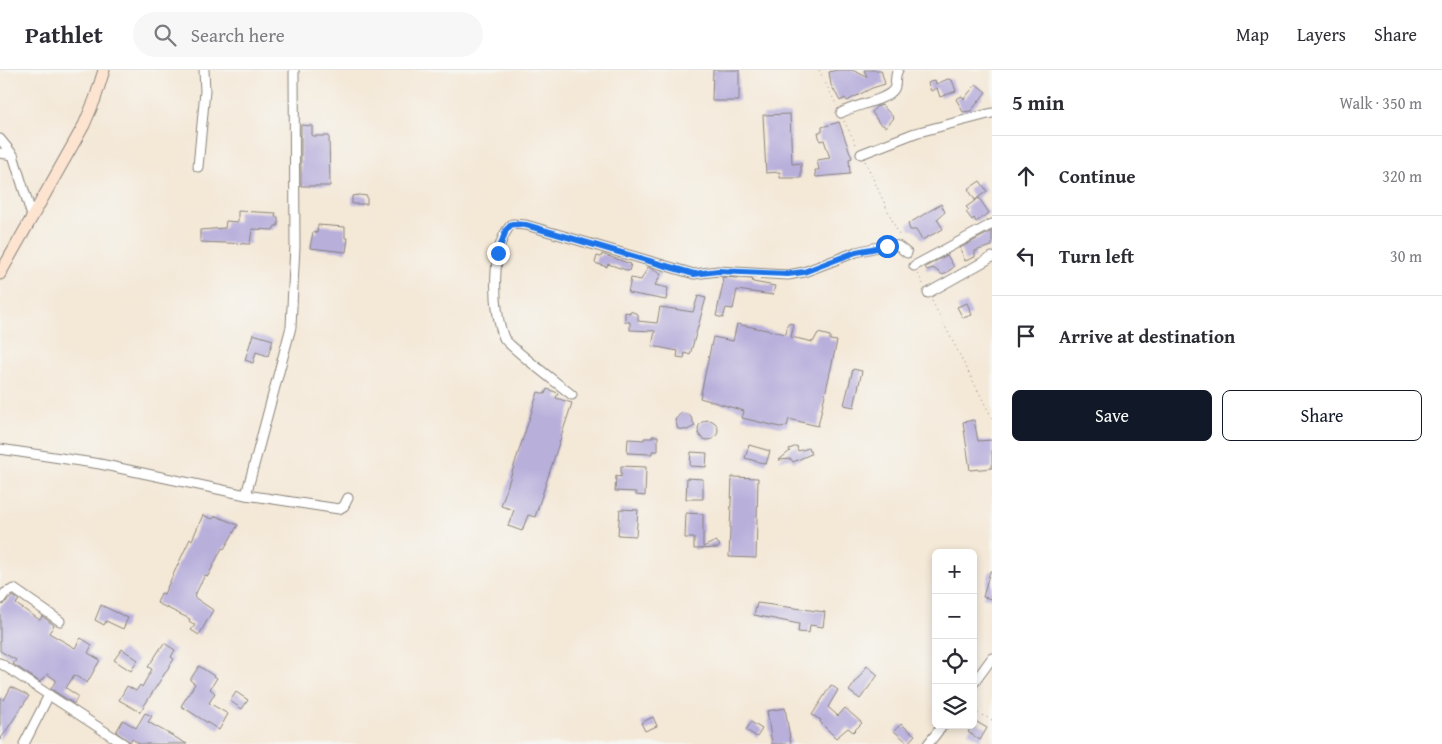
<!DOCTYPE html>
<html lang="en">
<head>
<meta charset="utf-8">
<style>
  body { margin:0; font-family:"Gentium Book Plus",serif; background:#f7f7f7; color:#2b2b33 }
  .controls { position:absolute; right:15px; bottom:15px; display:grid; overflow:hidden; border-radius:8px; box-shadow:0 2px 8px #0003 }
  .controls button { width:45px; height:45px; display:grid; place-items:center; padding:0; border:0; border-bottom:1px solid #e1e1e2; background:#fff; color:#2b2b33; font:25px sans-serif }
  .stop { position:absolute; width:15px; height:15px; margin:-11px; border:4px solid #1a73e8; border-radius:50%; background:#fff }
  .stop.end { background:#1a73e8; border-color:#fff; box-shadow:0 1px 5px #0008 }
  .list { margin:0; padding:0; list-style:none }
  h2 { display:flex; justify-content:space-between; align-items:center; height:65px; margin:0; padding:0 20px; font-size:21px }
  h2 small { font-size:16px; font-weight:400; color:#7c7c81 }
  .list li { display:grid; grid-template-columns:32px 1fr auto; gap:15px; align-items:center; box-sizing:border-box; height:80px; padding:0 20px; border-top:1px solid #e1e1e2 }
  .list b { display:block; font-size:19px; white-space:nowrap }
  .list em { font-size:16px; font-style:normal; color:#7c7c81 }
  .actions { display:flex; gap:10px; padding:15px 20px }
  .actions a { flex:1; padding:11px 0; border:1px solid #111827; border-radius:8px; text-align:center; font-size:18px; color:#111827 }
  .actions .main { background:#111827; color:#fff }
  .icon { flex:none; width:28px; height:28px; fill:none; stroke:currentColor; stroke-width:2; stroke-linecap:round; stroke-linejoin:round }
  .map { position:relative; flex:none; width:992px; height:674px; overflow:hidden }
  header { display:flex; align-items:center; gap:30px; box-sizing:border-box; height:70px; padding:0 25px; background:#fff; border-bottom:1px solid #e1e1e2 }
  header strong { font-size:24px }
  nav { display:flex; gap:28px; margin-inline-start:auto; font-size:18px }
  .search { width:350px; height:45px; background:#f7f7f7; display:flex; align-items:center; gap:12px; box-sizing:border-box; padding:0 18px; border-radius:28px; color:#7c7c81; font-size:19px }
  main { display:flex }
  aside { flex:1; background:#fff }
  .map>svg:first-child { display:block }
  .building { fill:#b8afdb }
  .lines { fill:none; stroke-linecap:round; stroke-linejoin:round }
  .street-casing { stroke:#88827a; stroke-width:11 }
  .secondary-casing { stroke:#88827a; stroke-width:13 }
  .path { stroke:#88827a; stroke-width:1; stroke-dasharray:1 4; stroke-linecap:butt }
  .street { stroke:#fff; stroke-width:9 }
  .secondary { stroke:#fde4d0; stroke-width:11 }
  .route { stroke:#1a73e8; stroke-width:6 }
</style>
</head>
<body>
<header>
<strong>Pathlet</strong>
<div class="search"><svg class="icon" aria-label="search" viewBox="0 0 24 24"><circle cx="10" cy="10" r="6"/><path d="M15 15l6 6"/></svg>Search here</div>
<nav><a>Map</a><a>Layers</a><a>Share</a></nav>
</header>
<main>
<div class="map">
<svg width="992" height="674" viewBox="0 0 992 674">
  <rect width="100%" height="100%" fill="#f6f6f2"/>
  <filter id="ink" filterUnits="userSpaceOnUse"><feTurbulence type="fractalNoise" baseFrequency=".02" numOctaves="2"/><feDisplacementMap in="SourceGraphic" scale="10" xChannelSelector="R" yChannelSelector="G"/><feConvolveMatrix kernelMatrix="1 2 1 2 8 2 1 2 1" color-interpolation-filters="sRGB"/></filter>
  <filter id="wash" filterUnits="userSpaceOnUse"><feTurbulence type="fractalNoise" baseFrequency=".0096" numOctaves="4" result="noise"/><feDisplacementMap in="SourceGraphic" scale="20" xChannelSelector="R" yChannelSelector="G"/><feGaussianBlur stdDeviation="1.12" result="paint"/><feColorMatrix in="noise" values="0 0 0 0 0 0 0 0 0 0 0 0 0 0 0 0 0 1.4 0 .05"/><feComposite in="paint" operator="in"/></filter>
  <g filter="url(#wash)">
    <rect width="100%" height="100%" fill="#f4e8d7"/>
    <g id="blocks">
      <!-- building -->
      <g class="building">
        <polygon points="713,0 739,0 739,31 712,31"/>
        <polygon points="837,0 852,0 867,7 864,0 881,0 885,14 872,18 847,31 845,28 840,31 831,15 829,2"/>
        <polygon points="948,9 952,10 956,21 940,27 937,18 931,21 928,13 935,10 936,14"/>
        <polygon points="976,14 986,22 971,41 963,42 956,29 962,26 964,29"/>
        <polygon points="882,35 894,48 886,57 879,53 872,42 876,37"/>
        <polygon points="790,44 792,94 801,93 801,108 780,108 780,102 766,103 763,45"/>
        <polygon points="839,52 852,88 849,89 850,104 816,107 815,100 819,100 817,90 830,88 824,70 820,71 818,62 822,62 822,57"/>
        <polygon points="301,55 312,56 312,66 329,66 330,116 301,116"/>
        <polygon points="980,111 987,121 975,130 968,119"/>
        <polygon points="359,125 367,126 367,134 352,134 352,126"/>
        <polygon points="979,128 989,143 976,152 974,148 972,150 966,142 969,140 966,137"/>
        <polygon points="941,134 945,142 937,149 943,159 922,170 916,160 910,160 908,154"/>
        <polygon points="238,141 276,143 275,147 278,147 278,156 275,156 273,160 252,159 250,174 200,172 200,160 225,158 226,151 238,152"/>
        <polygon points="318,155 345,157 345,168 348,168 346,182 310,178 313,162 317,163"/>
        <polygon points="992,161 992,176 975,181 975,187 965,191 960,178"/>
        <polygon points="602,184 631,194 629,201 608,194 607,197 595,193 597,186 601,187"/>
        <polygon points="947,185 954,197 943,205 933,198 927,200 925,197"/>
        <polygon points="648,197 661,204 655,215 668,218 666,230 628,223 631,208 641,210"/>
        <polygon points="722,207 752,209 753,212 775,216 773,225 737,220 733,239 726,238 723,248 716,246 723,214"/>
        <polygon points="698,226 706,228 690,285 685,283 684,288 677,287 678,281 652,276 655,261 630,260 630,252 625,252 625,242 630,243 630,241 638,244 638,251 657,253 660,237 693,242"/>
        <polygon points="967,233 972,245 963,248 957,237"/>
        <polygon points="788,253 794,254 791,267 813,272 818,263 830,266 830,270 837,271 818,356 789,349 787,356 780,357 742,348 744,341 700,328 713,267 733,271 737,254 786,264"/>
        <polygon points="253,264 273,270 268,286 256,282 253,293 245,290"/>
        <polygon points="853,299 862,301 854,337 844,335"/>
        <polygon points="547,319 558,323 556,328 572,333 535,447 528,445 522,461 508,456 514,440 501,436 538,322 545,324"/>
        <polygon points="681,343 690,345 695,356 687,360 678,359 675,350"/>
        <polygon points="974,350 978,371 992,370 992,398 970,400 963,352"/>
        <circle cx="708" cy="360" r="10"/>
        <polygon points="652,366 658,366 658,381 652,381 652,384 627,383 628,369 644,370 644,368 652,368"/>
        <polygon points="749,375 770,381 766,394 745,388"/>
        <polygon points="797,376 798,381 809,378 811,384 793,392 791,389 779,390 790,381 789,379"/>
        <polygon points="691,382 707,383 706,397 690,396"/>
        <polygon points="621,396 646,397 645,426 636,425 636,422 615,421 616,406 621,407"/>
        <polygon points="732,407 758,408 756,488 729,487"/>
        <polygon points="687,408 703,409 703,429 686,429"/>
        <polygon points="620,439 638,440 636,466 618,465"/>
        <polygon points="686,443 703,444 703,477 716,471 720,475 718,478 694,479 694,468 685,468"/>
        <polygon points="203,445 212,449 216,446 238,455 224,479 222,478 208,506 205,505 194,527 213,540 199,565 191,560 195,555 189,551 190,549 157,533 161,523 164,524 190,469 192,470"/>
        <polygon points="990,501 992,501 992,529 983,527"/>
        <polygon points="13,526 19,530 16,534 40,550 42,546 54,555 49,563 75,578 81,568 92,575 88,583 100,590 87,613 74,605 66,618 78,626 74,634 51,619 56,610 47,604 40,612 13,594 16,590 0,581 0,536"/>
        <polygon points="757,533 825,542 823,557 810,555 809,563 798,562 799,554 754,545"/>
        <polygon points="101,535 128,548 123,559 106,551 104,555 95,550"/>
        <polygon points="164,573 175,580 171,587 174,589 140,642 119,630 127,616 136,621 140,615 142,617 152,599 148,597"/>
        <polygon points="122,579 138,590 131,601 114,590"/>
        <polygon points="199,596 217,608 210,619 215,623 209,633 228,644 219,660 181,636 195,614 190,610"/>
        <polygon points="867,596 878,605 860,629 849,621"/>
        <polygon points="831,615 838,620 828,637 838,646 845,638 862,653 853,662 848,658 836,668 820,652 821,650 812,645"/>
        <polygon points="11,617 29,626 0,670 0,627 4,630"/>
        <polygon points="236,622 248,630 242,639 230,631"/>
        <polygon points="785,638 791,674 772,674 767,641"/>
        <polygon points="145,643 152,646 148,652 187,674 140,674 132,669 130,672 116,662 123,650 136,658"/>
        <polygon points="653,647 657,656 645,661 641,653"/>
        <polygon points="975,651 987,658 980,670 968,662"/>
        <polygon points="751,652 762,659 757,667 746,660"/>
        <polygon points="901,654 915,665 908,673 894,661"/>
      </g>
    </g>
  </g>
  <g filter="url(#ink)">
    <use href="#blocks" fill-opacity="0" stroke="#88827a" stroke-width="1"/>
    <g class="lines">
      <defs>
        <g id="street">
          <path d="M841,43C853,35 887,31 894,19C897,13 894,6 898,0"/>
          <polyline points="0,69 13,85 32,146"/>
          <polyline points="0,83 13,85"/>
          <polyline points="861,84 915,63 992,43"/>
          <polyline points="198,97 205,21 204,0"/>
          <polyline points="914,196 992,154"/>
          <polyline points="928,223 992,187"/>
          <path d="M572,325C561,316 508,276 504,268C493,242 490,175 512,154L526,155L694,204L718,201L788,205L804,202L856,182L887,175L898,176L907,183"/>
          <polyline points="0,379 100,394 246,425 339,439 344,436 348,428"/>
          <polyline points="246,425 291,257 295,176 294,0"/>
          <polyline points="0,530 5,523 14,519 60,551"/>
          <polyline points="0,593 124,674"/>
          <polyline points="973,614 992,588"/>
          <polyline points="24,674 49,625"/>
          <polyline points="928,674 943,655"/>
        </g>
        <polyline id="secondary" points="0,204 84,55 95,29 104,0"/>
      </defs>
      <!-- street casing -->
      <use href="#street" class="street-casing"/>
      <!-- secondary casing -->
      <use href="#secondary" class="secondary-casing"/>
      <!-- path -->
      <g class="path">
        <polyline points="819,0 837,36"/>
        <polyline points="844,51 857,76"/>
        <polyline points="865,91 900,167"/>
        <polyline points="918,204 924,216"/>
        <polyline points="932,231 992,348"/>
        <polyline points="973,641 992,650"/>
      </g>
      <!-- street -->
      <use href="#street" class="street"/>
      <!-- secondary -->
      <use href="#secondary" class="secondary"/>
    </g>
  </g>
  <g class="lines" filter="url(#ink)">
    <!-- route -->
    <polyline class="route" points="498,183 506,160 512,154 526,155 694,204 718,201 788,204 804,202 856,182 887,176"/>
  </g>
</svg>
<div class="controls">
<button>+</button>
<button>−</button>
<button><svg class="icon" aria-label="locate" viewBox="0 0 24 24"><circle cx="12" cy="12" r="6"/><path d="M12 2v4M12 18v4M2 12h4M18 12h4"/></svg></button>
<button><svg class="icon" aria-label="layers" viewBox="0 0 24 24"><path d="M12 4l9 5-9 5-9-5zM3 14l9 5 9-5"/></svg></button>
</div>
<div class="stop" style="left:887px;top:176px"></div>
<div class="stop end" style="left:498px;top:183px"></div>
</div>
<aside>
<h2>5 min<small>Walk · 350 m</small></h2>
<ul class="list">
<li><svg class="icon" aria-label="ahead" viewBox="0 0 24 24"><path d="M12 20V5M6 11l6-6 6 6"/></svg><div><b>Continue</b></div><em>320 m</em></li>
<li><svg class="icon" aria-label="left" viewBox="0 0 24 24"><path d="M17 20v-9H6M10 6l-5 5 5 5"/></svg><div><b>Turn left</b></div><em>30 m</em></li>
<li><svg class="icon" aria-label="arrive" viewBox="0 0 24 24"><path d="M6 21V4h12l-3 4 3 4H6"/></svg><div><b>Arrive at destination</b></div></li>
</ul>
<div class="actions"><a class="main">Save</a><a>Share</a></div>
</aside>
</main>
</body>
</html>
